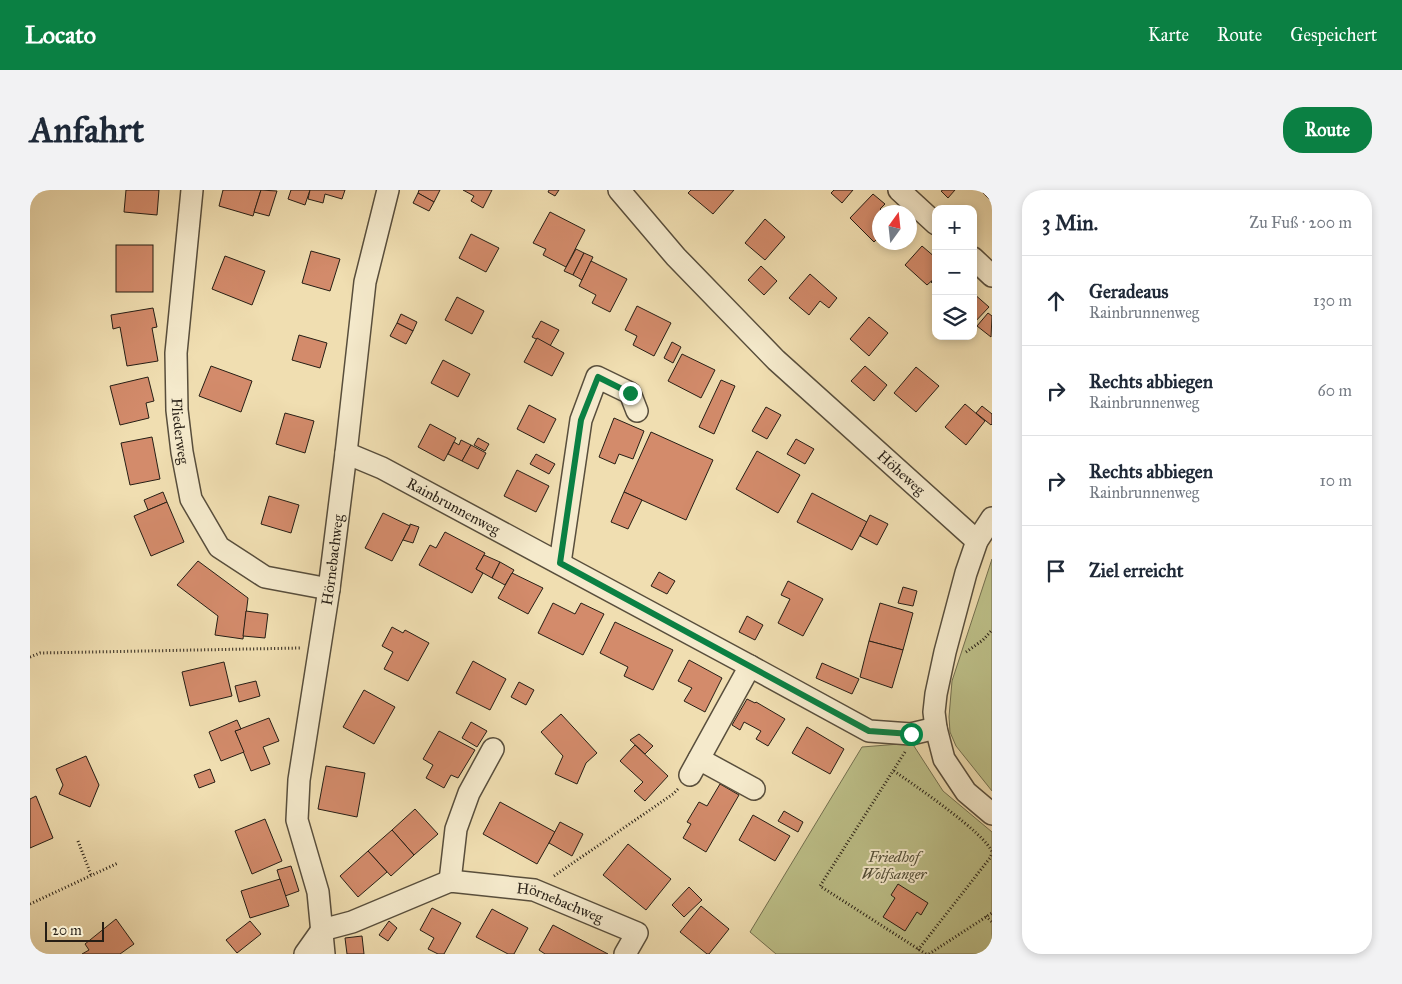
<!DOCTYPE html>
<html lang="de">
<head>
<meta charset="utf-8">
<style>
  body { margin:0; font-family:"IM FELL Great Primer",serif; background:#f2f2f3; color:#1f2937 }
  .controls { position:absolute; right:15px; top:15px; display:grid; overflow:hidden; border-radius:10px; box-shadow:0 2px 8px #0003 }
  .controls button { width:45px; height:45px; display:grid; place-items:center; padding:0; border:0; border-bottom:1px solid #e0e1e3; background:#fff; color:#1f2937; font:25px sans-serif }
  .compass { position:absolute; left:842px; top:15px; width:45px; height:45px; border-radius:50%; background:#fff; box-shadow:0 2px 8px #0003; rotate:15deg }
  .scale { position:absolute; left:15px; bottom:12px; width:59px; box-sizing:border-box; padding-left:5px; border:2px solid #261e15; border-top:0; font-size:14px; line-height:18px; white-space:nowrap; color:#261e15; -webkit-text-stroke:4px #f5eacc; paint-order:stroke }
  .stop { position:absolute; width:15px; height:15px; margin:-11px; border:4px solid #0b8043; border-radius:50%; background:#fff }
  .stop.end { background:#0b8043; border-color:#fff; box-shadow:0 1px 5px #0008 }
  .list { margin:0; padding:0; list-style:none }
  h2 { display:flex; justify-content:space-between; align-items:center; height:65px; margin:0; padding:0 20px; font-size:21px }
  h2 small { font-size:16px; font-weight:400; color:#747a83 }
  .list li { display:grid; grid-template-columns:32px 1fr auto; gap:15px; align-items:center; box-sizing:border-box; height:90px; padding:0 20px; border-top:1px solid #e0e1e3 }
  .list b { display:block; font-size:19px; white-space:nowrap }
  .list p { margin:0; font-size:16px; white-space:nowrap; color:#747a83 }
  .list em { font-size:16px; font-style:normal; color:#747a83 }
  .icon { flex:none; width:28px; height:28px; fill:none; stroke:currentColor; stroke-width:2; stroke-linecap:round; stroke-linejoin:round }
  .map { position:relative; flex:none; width:962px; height:764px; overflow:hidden; border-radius:20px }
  header { display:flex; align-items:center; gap:30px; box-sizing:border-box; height:70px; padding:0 25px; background:#0b8043; color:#fff }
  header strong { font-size:24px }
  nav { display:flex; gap:28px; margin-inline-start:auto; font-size:18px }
  .intro { display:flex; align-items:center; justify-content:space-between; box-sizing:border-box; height:120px; padding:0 30px }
  h1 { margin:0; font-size:35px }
  .button { padding:12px 22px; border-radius:20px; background:#0b8043; color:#fff; font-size:18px; font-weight:700 }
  main { display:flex; gap:30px; padding:0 30px }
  aside { flex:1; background:#fff; border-radius:20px; box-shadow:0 2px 8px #0003 }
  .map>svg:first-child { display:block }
  .green { fill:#bdc089; stroke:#726f4f }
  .building { fill:#d38b6b; stroke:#261e15 }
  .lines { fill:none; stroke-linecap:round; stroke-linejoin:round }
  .minor-casing { stroke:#584e3c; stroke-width:24 }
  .path { stroke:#261e15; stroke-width:3; stroke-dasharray:1 2.5; stroke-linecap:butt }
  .minor { stroke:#f5eacc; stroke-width:21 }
  .route { stroke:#0b8043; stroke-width:6 }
  .labels { text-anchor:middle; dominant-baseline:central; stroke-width:4; stroke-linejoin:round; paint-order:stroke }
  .street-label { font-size:15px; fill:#261e15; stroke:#f5eacc }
  .park-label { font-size:15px; font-style:italic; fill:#534f38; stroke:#f5eacc }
</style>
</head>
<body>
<header>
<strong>Locato</strong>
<nav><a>Karte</a><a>Route</a><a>Gespeichert</a></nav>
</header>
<div class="intro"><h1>Anfahrt</h1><a class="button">Route</a></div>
<main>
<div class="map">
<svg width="962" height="764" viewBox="0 0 962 764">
  <rect width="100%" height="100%" fill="#f0deb1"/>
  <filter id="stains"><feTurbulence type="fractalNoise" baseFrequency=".004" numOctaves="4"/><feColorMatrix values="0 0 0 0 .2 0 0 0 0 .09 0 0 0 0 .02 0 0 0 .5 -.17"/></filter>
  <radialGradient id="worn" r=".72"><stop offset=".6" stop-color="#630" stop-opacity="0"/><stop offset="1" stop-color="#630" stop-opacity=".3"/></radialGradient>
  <!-- green -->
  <g class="green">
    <polygon points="962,369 962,601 926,556 920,542 919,527 922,491"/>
    <polygon points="882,553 913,601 962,642 962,764 746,764 720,742 832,557"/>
  </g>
  <!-- building -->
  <g class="building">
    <polygon points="96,0 129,0 127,25 94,22"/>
    <polygon points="193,0 231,0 223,26 189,16"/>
    <polygon points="231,0 247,1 239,26 224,22"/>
    <polygon points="261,0 280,0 275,15 258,9"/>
    <polygon points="280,0 315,0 312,9 295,4 293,13 278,9"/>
    <polygon points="389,0 410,0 404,12 388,3"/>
    <polygon points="433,0 462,0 453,18 441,11 444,6"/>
    <polygon points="519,0 529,0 525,6 518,2"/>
    <polygon points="661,0 704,0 683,24 658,3"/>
    <polygon points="804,0 823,0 812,13 801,3"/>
    <polygon points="913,0 925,0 918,8 911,1"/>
    <polygon points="950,0 962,0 962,12"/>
    <polygon points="388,3 404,12 399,21 383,13"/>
    <polygon points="843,4 855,14 850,19 853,22 849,22 849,47 844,52 820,28"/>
    <polygon points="520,22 555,40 536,77 513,65 516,59 503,53"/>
    <polygon points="735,29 755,47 735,70 715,53"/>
    <polygon points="441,44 469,58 456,82 429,68"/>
    <rect x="86" y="55" width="37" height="47"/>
    <polygon points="892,56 906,68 906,87 897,95 875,75"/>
    <polygon points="546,59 554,63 543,85 534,81"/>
    <polygon points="281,61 310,69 300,101 272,93"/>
    <polygon points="554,63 563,67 552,90 543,85"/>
    <polygon points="195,66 235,81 222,115 182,99"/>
    <polygon points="561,71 597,89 580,122 562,113 566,105 549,96"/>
    <polygon points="731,76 747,91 734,105 718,90"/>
    <polygon points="780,84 807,108 799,118 790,111 779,125 759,108"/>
    <polygon points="906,87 906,97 901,92"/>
    <polygon points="943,103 959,117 943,134"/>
    <polygon points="427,107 454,121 442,144 415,130"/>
    <polygon points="607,116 641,133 624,166 603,155 607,146 595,140"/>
    <polygon points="123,118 127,137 122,138 128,171 97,176 90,137 83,139 81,125"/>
    <polygon points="958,123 962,126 961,147 947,136"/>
    <polygon points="371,124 387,132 383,141 367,133"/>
    <polygon points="839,127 858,143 839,166 820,149"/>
    <polygon points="511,131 529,140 520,156 502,147"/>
    <polygon points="367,133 383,141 376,154 360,146"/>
    <polygon points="269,145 297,153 290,178 262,170"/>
    <polygon points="507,148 534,163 522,186 494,172"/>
    <polygon points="642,152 651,157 643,173 634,168"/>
    <polygon points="652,164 685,180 671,208 638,191"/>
    <polygon points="413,170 440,184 428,207 401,193"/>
    <polygon points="181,176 222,191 211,222 169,206"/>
    <polygon points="835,176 857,195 844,211 821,191"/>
    <polygon points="886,177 909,196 886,222 864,203"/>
    <polygon points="118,187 124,211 116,213 119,228 90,235 80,196"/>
    <polygon points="691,190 705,196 684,244 669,237"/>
    <polygon points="935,214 955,231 936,255 915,237"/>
    <polygon points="499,215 526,229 514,253 487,239"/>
    <polygon points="952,216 962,224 962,234 961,235 946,223"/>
    <polygon points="736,217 751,225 737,249 722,241"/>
    <polygon points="255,223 284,231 275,263 246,254"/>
    <polygon points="584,228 614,241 603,269 589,264 585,274 569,267"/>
    <polygon points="400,234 426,248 414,271 388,257"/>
    <polygon points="621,242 683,270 656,330 594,302"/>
    <polygon points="122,247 130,289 100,295 91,253"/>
    <polygon points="448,248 459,254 455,261 444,255"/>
    <polygon points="766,249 784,259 775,274 757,264"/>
    <polygon points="431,250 441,255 432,271 418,264 424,252 429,255"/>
    <polygon points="441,255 456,263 448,279 432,271"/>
    <polygon points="727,261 770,285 748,323 706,299"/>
    <polygon points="506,264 525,274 519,284 500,274"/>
    <polygon points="487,280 519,296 506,322 474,306"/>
    <polygon points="133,302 137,312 118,320 114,310"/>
    <polygon points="594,302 612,310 598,339 581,332"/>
    <polygon points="782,303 837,332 822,360 767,332"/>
    <polygon points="239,306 269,315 261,343 231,334"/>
    <polygon points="137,312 154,352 121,366 104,326"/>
    <polygon points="353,323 380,336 362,371 335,358"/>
    <polygon points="840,325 858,334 847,355 830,346"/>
    <polygon points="380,334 389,337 383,353 373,350 380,336"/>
    <polygon points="415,342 455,363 446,379 453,383 442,403 389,375 400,355 406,358"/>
    <polygon points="454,365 470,372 462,388 446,379"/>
    <polygon points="168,371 218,408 213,449 185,445 188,426 147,395"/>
    <polygon points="470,372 484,380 475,395 462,388"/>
    <polygon points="629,382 645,391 637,404 621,396"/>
    <polygon points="482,383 513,398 498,424 468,408"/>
    <polygon points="758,391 793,409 773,446 748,433 760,409 751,405"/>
    <polygon points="873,397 887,401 883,416 868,413"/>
    <polygon points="523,413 545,424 551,413 574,424 553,465 508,443"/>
    <polygon points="850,413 883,423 873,460 839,451"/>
    <polygon points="216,421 238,424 235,448 213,446"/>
    <polygon points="717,426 733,435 725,450 709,442"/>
    <polygon points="585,432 643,460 623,500 594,486 598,477 570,463"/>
    <polygon points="362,437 373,443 375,440 399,453 378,491 354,479 363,462 352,456"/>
    <polygon points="839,451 873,460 862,498 830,487"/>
    <polygon points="659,470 692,488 675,522 654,511 662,498 648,491"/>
    <polygon points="443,471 476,489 460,520 426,503"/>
    <polygon points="194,472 202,506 160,516 152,482"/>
    <polygon points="792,473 829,489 822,504 786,488"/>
    <polygon points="226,491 230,506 209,512 205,496"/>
    <polygon points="489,492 504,500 496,515 481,507"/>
    <polygon points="334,500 365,517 344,554 313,537"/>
    <polygon points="717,509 725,513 726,512 755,529 738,556 726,549 731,541 714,532 710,540 702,535"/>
    <polygon points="531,524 567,563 556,573 547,594 525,584 533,566 511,542"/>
    <polygon points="239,528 249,551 233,557 240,574 221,581 205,541"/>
    <polygon points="207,530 211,539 205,541 214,562 191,571 179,542"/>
    <polygon points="441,532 457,541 447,557 432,548"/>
    <polygon points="777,537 814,559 800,584 762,563"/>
    <polygon points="409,541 445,560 428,588 421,585 414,598 396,588 403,575 393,569"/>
    <polygon points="609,544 623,556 615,564 600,550"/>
    <polygon points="605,555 638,586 615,611 604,601 613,592 590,571"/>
    <polygon points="56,566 69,595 60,617 29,604 33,595 26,579"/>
    <polygon points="296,576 335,583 327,627 288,619"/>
    <polygon points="180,579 185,592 169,598 164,585"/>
    <polygon points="690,594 709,605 676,662 653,648 661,634 657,632 669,612 677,616"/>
    <polygon points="6,606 23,648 0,658 0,609"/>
    <polygon points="470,612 525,642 507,674 453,644"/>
    <polygon points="385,619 408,644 384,665 362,640"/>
    <polygon points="754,621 773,632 768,642 748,631"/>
    <polygon points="723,625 760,646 745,671 709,650"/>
    <polygon points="235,629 252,671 222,684 205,641"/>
    <polygon points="530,632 553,644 542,666 519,653"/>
    <polygon points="362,640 384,665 361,686 338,661"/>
    <polygon points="598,654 641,689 616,720 573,685"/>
    <polygon points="338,661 357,682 328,707 310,686"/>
    <polygon points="261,676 269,701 255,706 247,680"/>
    <polygon points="250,689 259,716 220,728 211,701"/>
    <polygon points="868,694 898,713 891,725 887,722 875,741 853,727 865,708 861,705"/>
    <polygon points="659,697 672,710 654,727 642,715"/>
    <polygon points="671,716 699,739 679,764 677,764 650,742"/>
    <polygon points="402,718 431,733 414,764 408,764 398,759 404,748 390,740"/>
    <polygon points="462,719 498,738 484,764 478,764 446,747"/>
    <polygon points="86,729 104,754 90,764 52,764 59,760 55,754"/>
    <polygon points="220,731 231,744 207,763 196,750"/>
    <polygon points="359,731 367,738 358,751 349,745"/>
    <polygon points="523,735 578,764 515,764 509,760"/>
    <polygon points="332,746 334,764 317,764 315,748"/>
  </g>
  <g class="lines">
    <defs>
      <g id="minor">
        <path id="s1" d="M162,0L146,163L147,220L152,262L161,309L189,357L235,387L299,399"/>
        <path id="s2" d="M589,0L646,67L746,170L947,351"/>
        <polyline points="869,0 906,34"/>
        <polyline points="943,68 962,86"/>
        <path id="s3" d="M316,263L352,278L720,476L839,541L881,544L906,538"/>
        <polyline points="962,328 947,351 936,383 915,462 906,504 904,522 906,538 914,569 936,602 962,624"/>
        <polyline points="530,373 551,230 567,187 600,203 607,221"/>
        <polyline points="669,569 724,599"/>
        <polyline points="660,585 720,476"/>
        <polyline points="420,691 426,639 439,603 463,559"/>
        <path id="s4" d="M292,740L322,732L420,691L504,700L607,743L595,764"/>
        <polyline points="275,764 292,740"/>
        <path id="s5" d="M294,764L288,702L267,630L269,590L299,399L316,263L335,92L358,0"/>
      </g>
    </defs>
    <!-- minor casing -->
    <use href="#minor" class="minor-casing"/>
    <!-- path -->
    <g class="path">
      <polyline points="936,462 953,450 962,440"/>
      <polyline points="0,467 10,463 271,458"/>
      <polyline points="875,562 790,696 896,764"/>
      <path d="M864,581C883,594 956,644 962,662"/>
      <polyline points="48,651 61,685"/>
      <polyline points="524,686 643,604 648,599"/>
      <polyline points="0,714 88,673"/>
      <polyline points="956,726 962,732"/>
      <polyline points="888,760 960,668 962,663"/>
      <polyline points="899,764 962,723"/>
      <polyline points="960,764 962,762"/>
    </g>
    <!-- minor -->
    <use href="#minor" class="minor"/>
  </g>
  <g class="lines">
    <!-- route -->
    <polyline class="route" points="600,203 568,187 551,230 530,373 839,541 881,544"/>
  </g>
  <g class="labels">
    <!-- street labels -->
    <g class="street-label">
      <text stroke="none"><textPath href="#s1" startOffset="242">Fliederweg</textPath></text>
      <text stroke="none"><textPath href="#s2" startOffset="400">Höheweg</textPath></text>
      <text stroke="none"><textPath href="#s3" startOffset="120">Rainbrunnenweg</textPath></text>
      <text stroke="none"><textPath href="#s5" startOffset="400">Hörnebachweg</textPath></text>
      <text stroke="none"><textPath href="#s4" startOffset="250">Hörnebachweg</textPath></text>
    </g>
    <!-- park labels -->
    <g class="park-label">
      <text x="864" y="667">Friedhof<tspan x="864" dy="17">Wolfsanger</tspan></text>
    </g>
  </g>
  <rect width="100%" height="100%" filter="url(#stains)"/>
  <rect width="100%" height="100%" fill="url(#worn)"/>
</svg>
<div class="controls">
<button>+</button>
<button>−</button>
<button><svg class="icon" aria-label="layers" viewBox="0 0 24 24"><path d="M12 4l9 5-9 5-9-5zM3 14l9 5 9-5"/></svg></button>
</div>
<svg class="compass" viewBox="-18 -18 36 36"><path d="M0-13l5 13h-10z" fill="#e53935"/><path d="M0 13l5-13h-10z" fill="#747a83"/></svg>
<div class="scale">20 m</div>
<div class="stop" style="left:881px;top:544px"></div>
<div class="stop end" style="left:600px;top:203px"></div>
</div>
<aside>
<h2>3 Min.<small>Zu Fuß · 200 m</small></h2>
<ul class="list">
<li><svg class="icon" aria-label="ahead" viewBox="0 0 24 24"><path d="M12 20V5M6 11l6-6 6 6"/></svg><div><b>Geradeaus</b><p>Rainbrunnenweg</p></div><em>130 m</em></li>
<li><svg class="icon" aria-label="right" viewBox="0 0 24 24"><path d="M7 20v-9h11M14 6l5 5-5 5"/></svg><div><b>Rechts abbiegen</b><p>Rainbrunnenweg</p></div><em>60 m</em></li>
<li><svg class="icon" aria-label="right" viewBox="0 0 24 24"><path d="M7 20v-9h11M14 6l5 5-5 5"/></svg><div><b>Rechts abbiegen</b><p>Rainbrunnenweg</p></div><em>10 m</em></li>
<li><svg class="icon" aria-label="arrive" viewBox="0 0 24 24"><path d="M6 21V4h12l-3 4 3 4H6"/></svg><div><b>Ziel erreicht</b></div></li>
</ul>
</aside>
</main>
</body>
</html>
